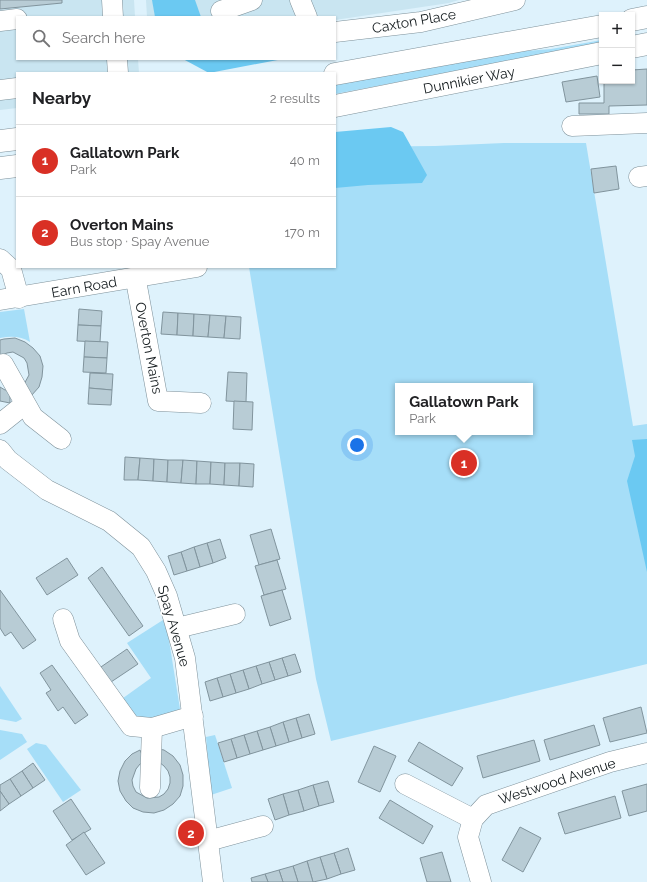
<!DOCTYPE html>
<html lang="en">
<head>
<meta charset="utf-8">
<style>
  body { margin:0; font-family:Raleway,sans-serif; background:#f6f6f6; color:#202124 }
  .controls { position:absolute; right:12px; top:12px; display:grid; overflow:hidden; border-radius:0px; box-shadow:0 1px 3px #0004 }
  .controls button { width:36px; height:36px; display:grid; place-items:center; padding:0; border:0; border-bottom:1px solid #e0e0e0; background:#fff; color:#202124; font:20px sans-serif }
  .you { position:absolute; left:357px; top:445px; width:14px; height:14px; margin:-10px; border:3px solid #fff; border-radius:50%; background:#1a73e8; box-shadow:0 0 0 6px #1a73e833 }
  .badge { display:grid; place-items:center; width:26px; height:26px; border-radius:50%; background:#d93025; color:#fff; font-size:13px; font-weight:700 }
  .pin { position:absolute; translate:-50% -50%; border:2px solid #fff; box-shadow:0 1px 4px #0006 }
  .popup { position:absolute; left:395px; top:383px; width:138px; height:52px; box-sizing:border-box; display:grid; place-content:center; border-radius:0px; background:#fff; filter:drop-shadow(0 1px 3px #0005); font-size:13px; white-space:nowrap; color:#757577 }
  .popup b { font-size:15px; color:#202124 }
  .popup::after { content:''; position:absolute; left:50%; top:100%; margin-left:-8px; border:8px solid transparent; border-top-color:#fff }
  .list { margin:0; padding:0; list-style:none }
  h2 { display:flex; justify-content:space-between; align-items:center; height:52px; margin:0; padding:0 16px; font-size:17px }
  h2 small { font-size:13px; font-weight:400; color:#757577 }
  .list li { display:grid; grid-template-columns:26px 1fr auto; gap:12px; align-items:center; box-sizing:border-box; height:72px; padding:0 16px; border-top:1px solid #e0e0e0 }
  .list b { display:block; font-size:15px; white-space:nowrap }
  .list p { margin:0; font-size:13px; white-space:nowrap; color:#757577 }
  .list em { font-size:13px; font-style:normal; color:#757577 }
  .icon { flex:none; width:22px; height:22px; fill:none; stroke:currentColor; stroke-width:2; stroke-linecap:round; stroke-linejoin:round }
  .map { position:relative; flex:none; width:647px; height:882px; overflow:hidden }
  .search { position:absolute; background:#fff; box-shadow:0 1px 3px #0004; left:16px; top:16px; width:320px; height:44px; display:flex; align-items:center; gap:10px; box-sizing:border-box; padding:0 14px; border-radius:0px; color:#757577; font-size:15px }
  .panel { position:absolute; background:#fff; box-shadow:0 1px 3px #0004; left:16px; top:72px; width:320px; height:196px; border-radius:0px }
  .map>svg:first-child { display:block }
  .built { fill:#c9e5f1 }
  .green { fill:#a6def8; fill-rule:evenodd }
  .forest { fill:#6bc9f2 }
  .building { fill:#b8ccd5; stroke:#81949d }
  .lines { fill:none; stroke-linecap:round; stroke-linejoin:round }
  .minor-casing { stroke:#7e919a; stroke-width:21 }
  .major-casing { stroke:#7e919a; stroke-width:23 }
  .minor { stroke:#fff; stroke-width:20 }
  .major { stroke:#fff; stroke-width:22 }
  .labels { text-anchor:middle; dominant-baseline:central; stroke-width:3.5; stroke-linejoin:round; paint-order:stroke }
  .street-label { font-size:14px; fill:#151c1f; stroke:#fff }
</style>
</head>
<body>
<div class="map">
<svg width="647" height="882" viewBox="0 0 647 882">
  <rect width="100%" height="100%" fill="#def2fc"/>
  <!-- built -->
  <g class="built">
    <polygon points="0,0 134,0 135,17 17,17 17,59 138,59 139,73 17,73 17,108 0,110"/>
    <polygon points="146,0 459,0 449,3 335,20 335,17 147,17"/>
  </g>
  <!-- green -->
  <g class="green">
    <polygon points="602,40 602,43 335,94 335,82 491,54 551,49"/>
    <path d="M504,143H586L633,426L647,424V664L331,741L316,679L249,267H335V147L435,146ZM398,386H530V432H398Z"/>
    <path d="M24,309L30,342C21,336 11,336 0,338V312Z"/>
    <polygon points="163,620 168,634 180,709 176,714 140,721 119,701 151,678 127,643"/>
    <polygon points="0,686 22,719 16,722 0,719"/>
    <polygon points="0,730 22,734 27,742 0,760"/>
    <polygon points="215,735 232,788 211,795 206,737"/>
    <polygon points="36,743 46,745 81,790 63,802 27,749"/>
  </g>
  <!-- forest -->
  <g class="forest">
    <polygon points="152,0 195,0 201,17 155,17"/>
    <polygon points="183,59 283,59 209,73"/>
    <polygon points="391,127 403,132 427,175 422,183 368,185 335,188 335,132"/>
    <polygon points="647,439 647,572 627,481 635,456 632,440"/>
  </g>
  <!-- building -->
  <g class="building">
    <polygon points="0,0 62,0 62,3 0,9"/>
    <polygon points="647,69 647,105 609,106 609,114 579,114 579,103 604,103 604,81 632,81 632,70"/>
    <polygon points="597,76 600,97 566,102 562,82"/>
    <polygon points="616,166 619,189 594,193 591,169"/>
    <polygon points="79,309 102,311 101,326 78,325"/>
    <polygon points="163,312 178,313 177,335 161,334"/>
    <polygon points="178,313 194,314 193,336 177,335"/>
    <polygon points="194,314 210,315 208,337 193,336"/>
    <polygon points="210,315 226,316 224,338 208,337"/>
    <polygon points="226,316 241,317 240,339 224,338"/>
    <polygon points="78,325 101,326 100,342 77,341"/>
    <polygon points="15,338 25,342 33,348 40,356 43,366 42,377 39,387 31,396 23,386 29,375 27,363 24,358 13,352 7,353 0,356 0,340 4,339"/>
    <polygon points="85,341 108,342 107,358 84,357"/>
    <polygon points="84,357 107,358 106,373 83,372"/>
    <polygon points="228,372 247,373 246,402 226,401"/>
    <polygon points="90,373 113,374 112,390 89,388"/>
    <polygon points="0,387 5,390 10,390 10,403 0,401"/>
    <polygon points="89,388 112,390 111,405 88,404"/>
    <polygon points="234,401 253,402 252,430 233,429"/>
    <polygon points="125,457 140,458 138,480 124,480"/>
    <polygon points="140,458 154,459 153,481 138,480"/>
    <polygon points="154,459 168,460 167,482 153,481"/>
    <polygon points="168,460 183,460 181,483 167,482"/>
    <polygon points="183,460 197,461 196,484 181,483"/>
    <polygon points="197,461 211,462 210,484 196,484"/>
    <polygon points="211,462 225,463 224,485 210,484"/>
    <polygon points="225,463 240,463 239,486 224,485"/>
    <polygon points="240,463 254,464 253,487 239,486"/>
    <polygon points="271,529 280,559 259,565 250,535"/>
    <polygon points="220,539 226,558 213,563 207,543"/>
    <polygon points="207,543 213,563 200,567 194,547"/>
    <polygon points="194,547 200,567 187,571 181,552"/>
    <polygon points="181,552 187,571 174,575 168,556"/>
    <polygon points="67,558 78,575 47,595 36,578"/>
    <polygon points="277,560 286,589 264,595 255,566"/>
    <polygon points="102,567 143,626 129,636 88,578"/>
    <polygon points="0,590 36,640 23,649 11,632 5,636 0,628"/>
    <polygon points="282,590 291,619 270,626 261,596"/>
    <polygon points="127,649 138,664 108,684 98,669"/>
    <polygon points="295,654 301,672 288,676 282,658"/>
    <polygon points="282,658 288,676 275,680 269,662"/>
    <polygon points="269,662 275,680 262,684 256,666"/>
    <polygon points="52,665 88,715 75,724 63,707 58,711 46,693 51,690 40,673"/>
    <polygon points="256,666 262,684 249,689 243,670"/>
    <polygon points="243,670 249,689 236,693 230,674"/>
    <polygon points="230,674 236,693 223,697 217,678"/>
    <polygon points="217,678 223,697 210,701 205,682"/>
    <polygon points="641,707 647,733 610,742 603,718"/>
    <polygon points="309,714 315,734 302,738 296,718"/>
    <polygon points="296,718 302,738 289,742 283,722"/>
    <polygon points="283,722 289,742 276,746 270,727"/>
    <polygon points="594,725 600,745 550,760 544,740"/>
    <polygon points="270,727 276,746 263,750 257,731"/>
    <polygon points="257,731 263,750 250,754 244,735"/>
    <polygon points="244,735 250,754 237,758 231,739"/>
    <polygon points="231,739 237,758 224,762 218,743"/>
    <polygon points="534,740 540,761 483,778 477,756"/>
    <polygon points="419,742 463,768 452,786 408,761"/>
    <polygon points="374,746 396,756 380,792 358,782"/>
    <polygon points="158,749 164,750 173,756 180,765 183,775 183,786 180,796 173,804 164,810 154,813 143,812 133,808 126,801 120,791 118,781 120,771 125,761 132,754 140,750 145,762 140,764 136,769 132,780 133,786 136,792 147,798 159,797 164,794 168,789 170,783 170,777 168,771 164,766 159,762"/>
    <polygon points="33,763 45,780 33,788 22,771"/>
    <polygon points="22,771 33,788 21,796 10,779"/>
    <polygon points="10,779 21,796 9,804 0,791 0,785"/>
    <polygon points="328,781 334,802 319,806 313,785"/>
    <polygon points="647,784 647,811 629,816 622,791"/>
    <polygon points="313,785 319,806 304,811 298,790"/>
    <polygon points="298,790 304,811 289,815 283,794"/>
    <polygon points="0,791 9,804 0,811"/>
    <polygon points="283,794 289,815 275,820 268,799"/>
    <polygon points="615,796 621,818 565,834 558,813"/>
    <polygon points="71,799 91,829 72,840 53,811"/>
    <polygon points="390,800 433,826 423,844 379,818"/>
    <polygon points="520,827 541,838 523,872 502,860"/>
    <polygon points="84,832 105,863 86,875 66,845"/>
    <polygon points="348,848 355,870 341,874 334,853"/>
    <polygon points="442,852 451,882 427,882 420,858"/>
    <polygon points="334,853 341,874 327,879 320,857"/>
    <polygon points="320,857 327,879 313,882 307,861"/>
    <polygon points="307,861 313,882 298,882 293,866"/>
    <polygon points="293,866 298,882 283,882 279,870"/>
    <polygon points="279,870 283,882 268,882 265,874"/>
    <polygon points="265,874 268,882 252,882 251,878"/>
  </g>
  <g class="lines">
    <defs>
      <g id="minor">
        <polyline points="112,0 113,17"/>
        <polyline points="300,0 307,17"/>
        <polyline points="221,11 252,0"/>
        <polyline points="0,21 17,19"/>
        <polyline points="335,32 421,22 515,0"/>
        <polyline points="117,59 118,73"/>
        <polyline points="0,90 17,88"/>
        <polyline points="572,126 647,123"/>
        <polyline points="639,177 647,176"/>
        <polyline points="0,259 11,269 19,298"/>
        <polyline points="134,278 137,286 158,401 201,403"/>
        <polyline points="0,300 197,267"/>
        <polyline points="3,364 33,417 61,439"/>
        <polyline points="0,424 25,404"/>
        <polyline points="0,450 8,460 47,490 109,521 141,547 156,571 167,596 185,658 213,882"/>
        <polyline points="63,619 70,641 131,726 152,728 193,716"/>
        <polyline points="177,628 235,614"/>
        <polyline points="405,784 473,819"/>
        <polyline points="150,788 152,728"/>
        <polyline points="208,841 263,826"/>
        <polyline points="481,882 468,837 473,819 486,805 610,762 647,753"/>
      </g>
      <g id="major">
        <polyline points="632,20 647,17"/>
        <polyline points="632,47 647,44"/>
        <polyline points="335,74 602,26"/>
        <polyline points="335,106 602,53"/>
        <polyline points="0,141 17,139"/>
        <polyline points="0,168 17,166"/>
      </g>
    </defs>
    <!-- minor casing -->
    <use href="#minor" class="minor-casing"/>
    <!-- major casing -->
    <use href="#major" class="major-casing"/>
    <!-- minor -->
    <use href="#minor" class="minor"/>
    <!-- major -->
    <use href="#major" class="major"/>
  </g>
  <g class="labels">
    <!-- street labels -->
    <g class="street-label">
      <text transform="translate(414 21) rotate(-10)">Caxton Place</text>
      <text transform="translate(469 80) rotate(-11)">Dunnikier Way</text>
      <text transform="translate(84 287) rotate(-10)">Earn Road</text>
      <text transform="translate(149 348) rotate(79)">Overton Mains</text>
      <text transform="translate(174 626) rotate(74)">Spay Avenue</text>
      <text transform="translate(557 781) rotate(-18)">Westwood Avenue</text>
    </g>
  </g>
</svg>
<div class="controls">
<button>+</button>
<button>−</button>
</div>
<div class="you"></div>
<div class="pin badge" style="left:464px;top:463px">1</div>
<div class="popup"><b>Gallatown Park</b>Park</div>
<div class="pin badge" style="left:191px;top:833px">2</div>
<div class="search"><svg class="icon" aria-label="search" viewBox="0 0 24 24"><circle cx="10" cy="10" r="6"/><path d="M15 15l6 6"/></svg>Search here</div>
<section class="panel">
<h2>Nearby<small>2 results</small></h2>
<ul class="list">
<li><span class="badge">1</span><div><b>Gallatown Park</b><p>Park</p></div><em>40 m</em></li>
<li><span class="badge">2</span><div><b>Overton Mains</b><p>Bus stop · Spay Avenue</p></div><em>170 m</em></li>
</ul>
</section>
</div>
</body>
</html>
